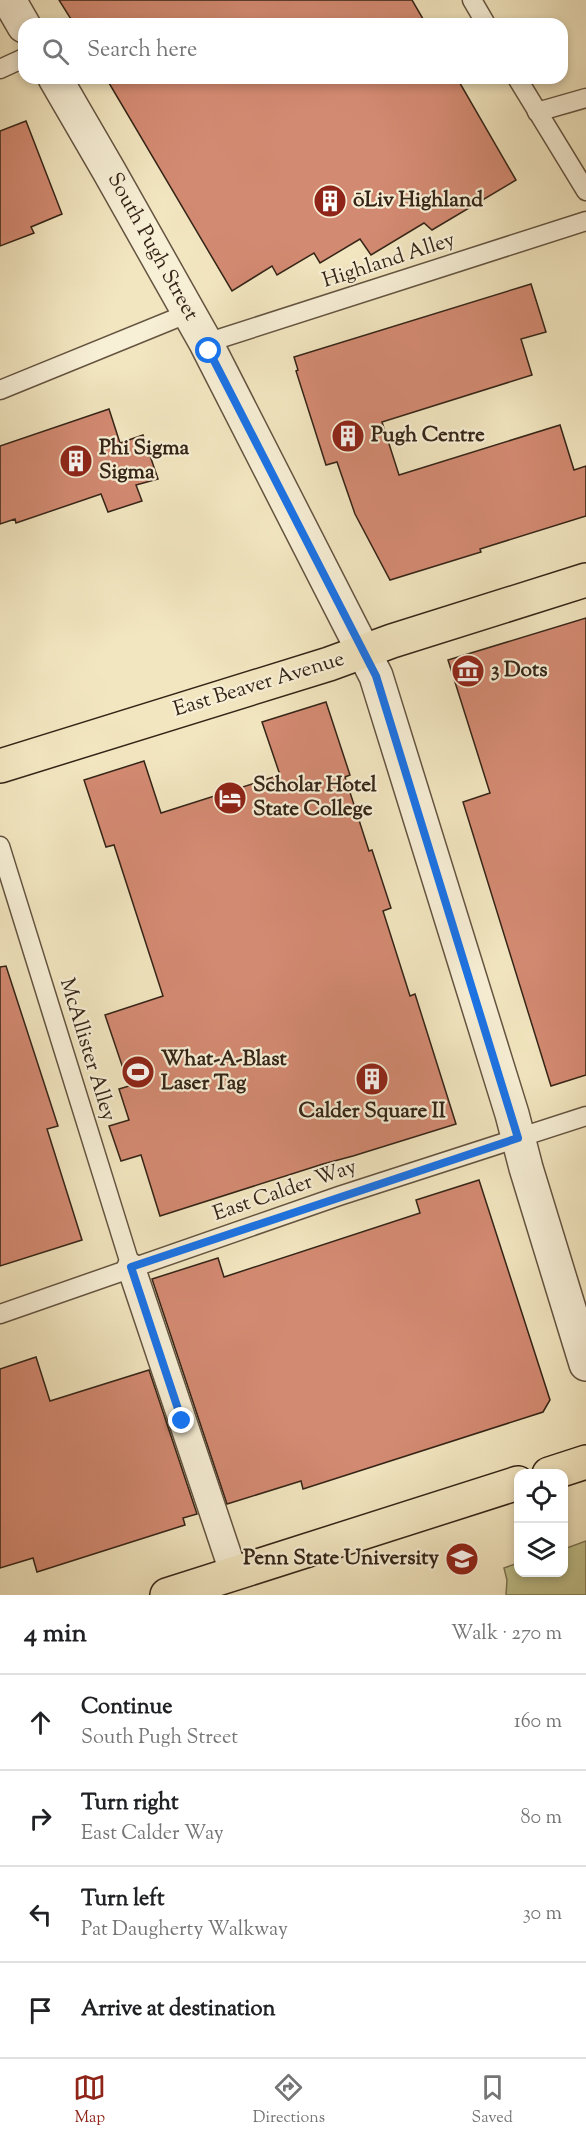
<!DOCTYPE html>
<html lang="en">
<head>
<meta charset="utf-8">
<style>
  body { margin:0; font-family:"Sorts Mill Goudy",serif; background:#f2f2f2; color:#202124 }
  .controls { position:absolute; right:18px; bottom:18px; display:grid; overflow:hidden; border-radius:12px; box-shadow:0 3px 9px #0003 }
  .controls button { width:54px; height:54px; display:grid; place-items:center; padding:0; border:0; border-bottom:2px solid #e0e0e0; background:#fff; color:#202124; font:30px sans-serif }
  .stop { position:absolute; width:18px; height:18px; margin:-14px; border:4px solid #1a73e8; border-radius:50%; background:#fff }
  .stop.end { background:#1a73e8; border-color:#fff; box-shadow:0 2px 6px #0008 }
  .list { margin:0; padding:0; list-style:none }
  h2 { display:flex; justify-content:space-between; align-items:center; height:78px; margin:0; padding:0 24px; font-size:26px }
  h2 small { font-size:20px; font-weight:400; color:#757577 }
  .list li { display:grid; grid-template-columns:39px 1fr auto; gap:18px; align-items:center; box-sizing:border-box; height:96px; padding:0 24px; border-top:2px solid #e0e0e0 }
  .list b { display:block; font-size:22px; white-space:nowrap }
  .list p { margin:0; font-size:20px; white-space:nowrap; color:#757577 }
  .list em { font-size:20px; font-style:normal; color:#757577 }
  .icon { flex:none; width:33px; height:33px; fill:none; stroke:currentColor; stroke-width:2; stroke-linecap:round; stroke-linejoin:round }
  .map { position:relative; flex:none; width:586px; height:1595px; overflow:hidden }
  .search { position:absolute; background:#fff; box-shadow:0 3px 9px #0003; left:18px; right:18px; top:18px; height:66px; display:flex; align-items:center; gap:15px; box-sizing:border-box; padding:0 21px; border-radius:18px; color:#757577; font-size:22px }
  .sheet { height:462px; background:#fff }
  nav { display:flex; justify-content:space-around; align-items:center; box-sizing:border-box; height:84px; border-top:2px solid #e0e0e0; background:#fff; font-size:16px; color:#757577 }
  nav a { display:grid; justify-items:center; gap:3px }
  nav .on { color:#8f2418 }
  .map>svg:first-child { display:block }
  .green { fill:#c1c38d; stroke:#7a7452; stroke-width:1.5 }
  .building { fill:#d38a72; stroke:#342417; stroke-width:1.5 }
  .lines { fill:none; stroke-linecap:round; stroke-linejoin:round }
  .service-casing { stroke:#645441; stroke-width:21 }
  .pedestrian-casing { stroke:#645441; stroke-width:30 }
  .minor-casing { stroke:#645441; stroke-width:36 }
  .primary-casing { stroke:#342417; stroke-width:36 }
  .service { stroke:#f7efd6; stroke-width:18 }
  .pedestrian { stroke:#f7efd6; stroke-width:27 }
  .minor { stroke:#f7efd6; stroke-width:33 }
  .primary { stroke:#f2e6c0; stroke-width:33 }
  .route { stroke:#1a73e8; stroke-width:8 }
  .labels { text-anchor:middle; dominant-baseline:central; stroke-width:4.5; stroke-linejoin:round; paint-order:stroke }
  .poi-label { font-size:21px; font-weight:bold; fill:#342417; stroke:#f7efd6; text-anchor:start }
  .street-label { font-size:21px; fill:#342417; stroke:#f7efd6 }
</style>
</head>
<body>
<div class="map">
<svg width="586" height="1595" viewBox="0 0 586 1595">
  <rect width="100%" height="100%" fill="#f2e6c0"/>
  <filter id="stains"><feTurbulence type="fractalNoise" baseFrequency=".00333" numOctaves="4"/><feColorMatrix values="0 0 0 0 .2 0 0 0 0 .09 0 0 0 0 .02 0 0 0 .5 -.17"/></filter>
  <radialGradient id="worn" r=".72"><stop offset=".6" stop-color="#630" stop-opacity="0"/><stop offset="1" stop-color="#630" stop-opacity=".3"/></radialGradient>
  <!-- green -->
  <polygon class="green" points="586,1541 586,1595 506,1595 507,1580 504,1568 518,1563 518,1572 564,1572 564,1549"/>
  <!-- building -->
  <g class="building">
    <polygon points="59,0 412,0 426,24 74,24"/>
    <polygon points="106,78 457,78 516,180 432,230 424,223 371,255 360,239 320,263 314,253 277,275 272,266 232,291"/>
    <polygon points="26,121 62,214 31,227 34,233 0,246 0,131"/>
    <polygon points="531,284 546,332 521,339 532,375 382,422 399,475 560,425 574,470 586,466 586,516 480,549 481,552 390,580 355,514 337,462 326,465 296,371 298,370 294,357"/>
    <polygon points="109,409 120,443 143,435 158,479 136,485 142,501 108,512 101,494 16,523 15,519 0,524 0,446"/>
    <polygon points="586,618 586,1075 551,1086 463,802 490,793 448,660"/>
    <polygon points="326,702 350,775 345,777 369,851 372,850 391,908 383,911 410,996 415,994 456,1124 353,1156 323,1164 160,1216 141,1155 121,1161 109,1126 129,1120 119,1089 129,1086 105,1015 163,996 114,845 106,847 84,780 144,761 161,813 280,775 262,722"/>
    <polygon points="6,966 58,1126 47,1129 82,1240 0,1266 0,967"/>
    <polygon points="479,1180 550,1400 543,1412 303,1489 301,1481 227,1504 152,1279 218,1258 224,1277 420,1213 416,1200"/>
    <polygon points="36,1357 50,1401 149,1370 197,1514 183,1518 185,1525 37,1572 33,1558 0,1568 0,1369"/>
  </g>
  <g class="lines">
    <defs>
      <g id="service">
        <polyline points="472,0 486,24"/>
        <polyline points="0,69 24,58"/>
        <polyline points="517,78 586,191"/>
        <polyline points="537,112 586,98"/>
        <polyline points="206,343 586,221"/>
        <polyline points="0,390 189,313"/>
        <polyline points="0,846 131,1267"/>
        <polyline points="0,1314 339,1196 586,1116"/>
      </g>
      <polyline id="pedestrian" points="131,1267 234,1574"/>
      <g id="minor">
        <polyline points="9,0 24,26"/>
        <polyline points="55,78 109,171 206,343 376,676 512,1114 526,1168 586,1364"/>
      </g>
      <g id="primary">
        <polyline points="0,766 329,664 392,641 586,580"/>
        <polyline points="549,1474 586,1462"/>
        <polyline points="167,1595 518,1483"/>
      </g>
    </defs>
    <!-- service casing -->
    <use href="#service" class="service-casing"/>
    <!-- pedestrian casing -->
    <use href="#pedestrian" class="pedestrian-casing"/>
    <!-- minor casing -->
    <use href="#minor" class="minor-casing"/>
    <!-- primary casing -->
    <use href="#primary" class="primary-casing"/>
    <!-- service -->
    <use href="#service" class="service"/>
    <!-- pedestrian -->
    <use href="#pedestrian" class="pedestrian"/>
    <!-- minor -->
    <use href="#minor" class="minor"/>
    <!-- primary -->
    <use href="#primary" class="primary"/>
  </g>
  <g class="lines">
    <!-- route -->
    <polyline class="route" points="182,1421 131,1267 518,1138 376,676 209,351"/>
  </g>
  <!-- icons -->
  <defs>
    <symbol id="building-disc" viewBox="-11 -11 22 22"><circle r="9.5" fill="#8f2418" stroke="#f7efd6"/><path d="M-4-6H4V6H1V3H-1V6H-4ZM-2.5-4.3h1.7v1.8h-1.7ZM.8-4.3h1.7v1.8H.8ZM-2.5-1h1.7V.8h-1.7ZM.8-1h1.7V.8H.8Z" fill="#fff"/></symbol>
    <symbol id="museum-disc" viewBox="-11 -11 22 22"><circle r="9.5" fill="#8f2418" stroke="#f7efd6"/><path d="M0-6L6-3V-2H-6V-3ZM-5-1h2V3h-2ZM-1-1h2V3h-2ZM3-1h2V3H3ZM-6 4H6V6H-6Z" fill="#fff"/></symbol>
    <symbol id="hotel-disc" viewBox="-11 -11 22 22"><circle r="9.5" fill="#8f2418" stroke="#f7efd6"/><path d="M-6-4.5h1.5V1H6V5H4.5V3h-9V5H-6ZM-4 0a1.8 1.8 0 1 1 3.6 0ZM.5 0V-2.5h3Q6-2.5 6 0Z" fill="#fff"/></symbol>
    <symbol id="stadium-disc" viewBox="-11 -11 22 22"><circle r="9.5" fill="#8f2418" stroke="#f7efd6"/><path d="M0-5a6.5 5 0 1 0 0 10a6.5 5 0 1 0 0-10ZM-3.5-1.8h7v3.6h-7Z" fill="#fff"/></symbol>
    <symbol id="university-disc" viewBox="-11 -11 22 22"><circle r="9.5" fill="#8f2418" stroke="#f7efd6"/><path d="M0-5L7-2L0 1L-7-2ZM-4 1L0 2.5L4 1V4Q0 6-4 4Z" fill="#fff"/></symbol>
  </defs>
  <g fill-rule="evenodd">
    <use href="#building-disc" x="311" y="182" width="38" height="38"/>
    <use href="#building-disc" x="329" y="417" width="38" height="38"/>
    <use href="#building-disc" x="57" y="442" width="38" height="38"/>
    <use href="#museum-disc" x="449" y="652" width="38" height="38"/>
    <use href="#hotel-disc" x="211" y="779" width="38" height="38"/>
    <use href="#stadium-disc" x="119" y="1053" width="38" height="38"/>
    <use href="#building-disc" x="353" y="1060" width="38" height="38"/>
    <use href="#university-disc" x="443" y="1540" width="38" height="38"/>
  </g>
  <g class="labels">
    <!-- poi labels -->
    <g class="poi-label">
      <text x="353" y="201">ōLiv Highland</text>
      <text x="371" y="436">Pugh Centre</text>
      <text x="99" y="449">Phi Sigma<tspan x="99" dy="24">Sigma</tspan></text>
      <text x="491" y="671">3 Dots</text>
      <text x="253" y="786">Scholar Hotel<tspan x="253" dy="24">State College</tspan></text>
      <text x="161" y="1060">What-A-Blast<tspan x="161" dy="24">Laser Tag</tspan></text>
      <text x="372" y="1112" text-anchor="middle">Calder Square II</text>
      <text x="439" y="1559" text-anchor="end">Penn State University</text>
    </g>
    <!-- street labels -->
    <g class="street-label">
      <text transform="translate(152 247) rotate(61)">South Pugh Street</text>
      <text transform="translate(389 261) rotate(-18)">Highland Alley</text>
      <text transform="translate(259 685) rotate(-17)">East Beaver Avenue</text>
      <text transform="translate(87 1050) rotate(73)">McAllister Alley</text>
      <text transform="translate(285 1191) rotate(-19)">East Calder Way</text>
    </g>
  </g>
  <rect width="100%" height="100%" filter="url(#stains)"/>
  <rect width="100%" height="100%" fill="url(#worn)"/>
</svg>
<div class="controls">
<button><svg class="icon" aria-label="locate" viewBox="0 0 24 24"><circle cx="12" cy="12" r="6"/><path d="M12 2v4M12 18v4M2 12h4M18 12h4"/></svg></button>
<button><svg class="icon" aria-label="layers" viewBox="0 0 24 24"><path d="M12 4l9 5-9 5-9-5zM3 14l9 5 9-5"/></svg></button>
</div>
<div class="stop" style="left:209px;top:351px"></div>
<div class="stop end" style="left:182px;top:1421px"></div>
<div class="search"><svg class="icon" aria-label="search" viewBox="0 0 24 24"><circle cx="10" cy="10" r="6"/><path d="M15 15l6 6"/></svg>Search here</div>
</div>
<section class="sheet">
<h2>4 min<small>Walk · 270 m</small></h2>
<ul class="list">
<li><svg class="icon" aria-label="ahead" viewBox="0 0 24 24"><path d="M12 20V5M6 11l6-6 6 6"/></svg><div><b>Continue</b><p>South Pugh Street</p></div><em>160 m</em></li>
<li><svg class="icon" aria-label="right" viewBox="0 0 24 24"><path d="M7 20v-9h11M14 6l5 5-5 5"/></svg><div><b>Turn right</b><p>East Calder Way</p></div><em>80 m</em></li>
<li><svg class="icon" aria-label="left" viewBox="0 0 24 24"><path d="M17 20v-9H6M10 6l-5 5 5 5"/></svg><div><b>Turn left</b><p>Pat Daugherty Walkway</p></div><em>30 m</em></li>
<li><svg class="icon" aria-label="arrive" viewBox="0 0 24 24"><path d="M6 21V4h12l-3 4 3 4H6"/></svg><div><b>Arrive at destination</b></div></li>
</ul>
</section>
<nav>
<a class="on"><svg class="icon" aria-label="map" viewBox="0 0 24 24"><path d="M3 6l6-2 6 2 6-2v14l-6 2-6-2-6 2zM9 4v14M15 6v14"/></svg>Map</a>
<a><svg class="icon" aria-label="directions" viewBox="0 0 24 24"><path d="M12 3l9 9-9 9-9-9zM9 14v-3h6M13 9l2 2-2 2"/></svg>Directions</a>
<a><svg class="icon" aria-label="saved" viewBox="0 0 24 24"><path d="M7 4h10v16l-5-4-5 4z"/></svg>Saved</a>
</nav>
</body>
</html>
